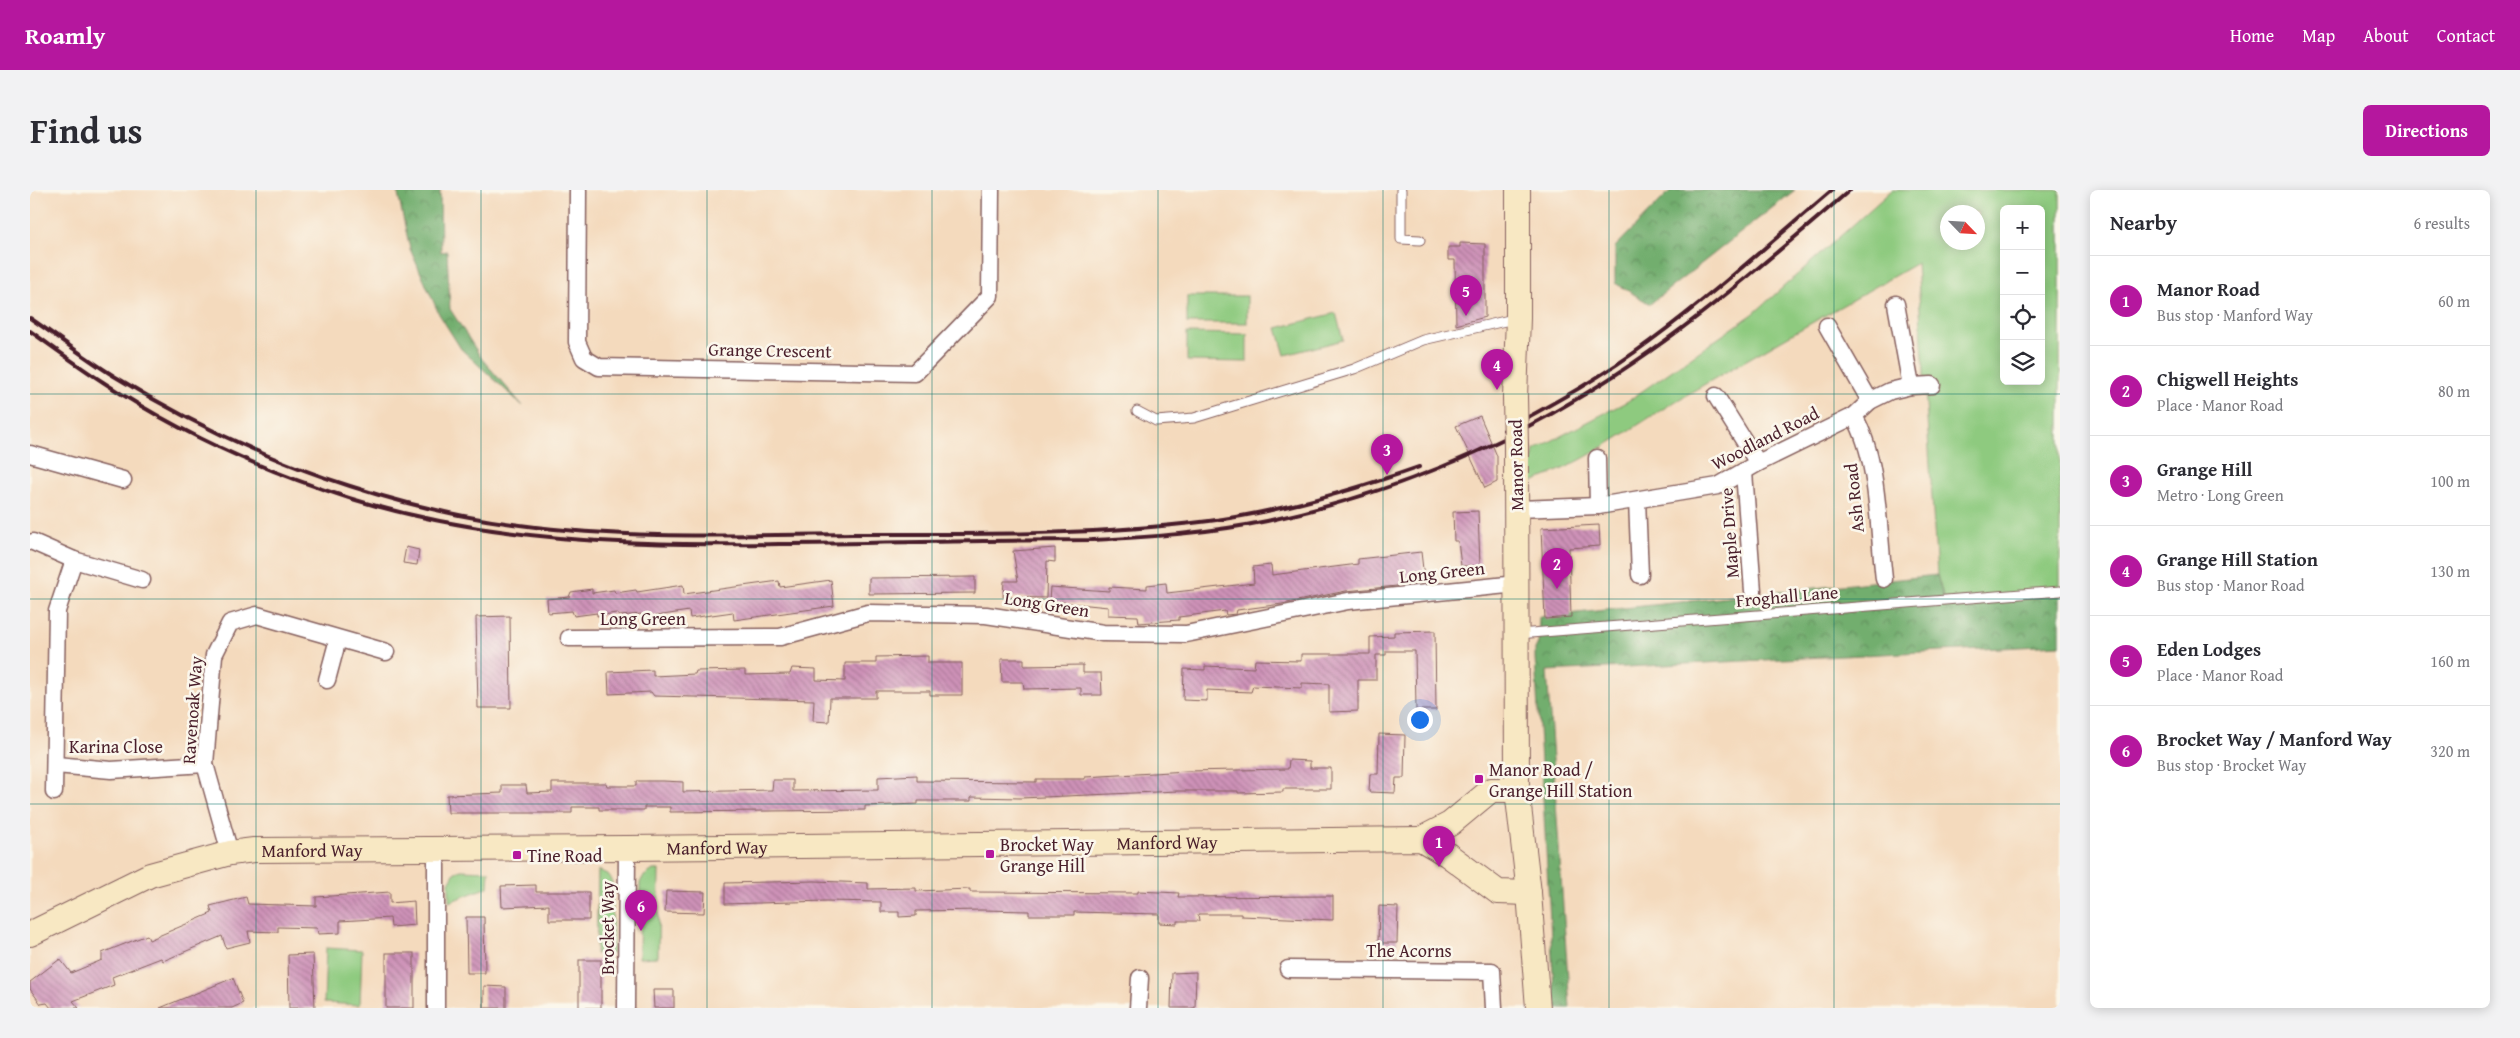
<!DOCTYPE html>
<html lang="en">
<head>
<meta charset="utf-8">
<style>
  body { margin:0; font-family:"Gentium Book Plus",serif; background:#f2f2f3; color:#2b2b33 }
  .controls { position:absolute; right:15px; top:15px; display:grid; overflow:hidden; border-radius:8px; box-shadow:0 2px 12px #0003 }
  .controls button { width:45px; height:45px; display:grid; place-items:center; padding:0; border:0; border-bottom:1px solid #e1e1e2; background:#fff; color:#2b2b33; font:25px sans-serif }
  .compass { position:absolute; left:1910px; top:15px; width:45px; height:45px; border-radius:50%; background:#fff; box-shadow:0 2px 12px #0003; rotate:115deg }
  .you { position:absolute; left:1389px; top:529px; width:18px; height:18px; margin:-12px; border:4px solid #fff; border-radius:50%; background:#1a73e8; box-shadow:0 0 0 8px #1a73e833 }
  .badge { display:grid; place-items:center; width:32px; height:32px; border-radius:50%; background:#b5179e; color:#fff; font-size:16px; font-weight:700 }
  .pin { position:absolute; translate:-50% -41px; filter:drop-shadow(0 1px 2px #0008) }
  .pin::after { content:''; position:absolute; top:26px; width:18px; height:15px; background:inherit; clip-path:polygon(0 0,100% 0,50% 100%) }
  .list { margin:0; padding:0; list-style:none }
  h2 { display:flex; justify-content:space-between; align-items:center; height:65px; margin:0; padding:0 20px; font-size:21px }
  h2 small { font-size:16px; font-weight:400; color:#7c7c81 }
  .list li { display:grid; grid-template-columns:32px 1fr auto; gap:15px; align-items:center; box-sizing:border-box; height:90px; padding:0 20px; border-top:1px solid #e1e1e2 }
  .list b { display:block; font-size:19px; white-space:nowrap }
  .list p { margin:0; font-size:16px; white-space:nowrap; color:#7c7c81 }
  .list em { font-size:16px; font-style:normal; color:#7c7c81 }
  .icon { flex:none; width:28px; height:28px; fill:none; stroke:currentColor; stroke-width:2; stroke-linecap:round; stroke-linejoin:round }
  .map { position:relative; flex:none; width:2030px; height:818px; overflow:hidden; border-radius:8px }
  header { display:flex; align-items:center; gap:30px; box-sizing:border-box; height:70px; padding:0 25px; background:#b5179e; color:#fff }
  header strong { font-size:24px }
  nav { display:flex; gap:28px; margin-inline-start:auto; font-size:18px }
  .intro { display:flex; align-items:center; justify-content:space-between; box-sizing:border-box; height:120px; padding:0 30px }
  h1 { margin:0; font-size:35px }
  .button { padding:12px 22px; border-radius:8px; background:#b5179e; color:#fff; font-size:18px; font-weight:700 }
  main { display:flex; gap:30px; padding:0 30px }
  aside { flex:1; background:#fff; border-radius:8px; box-shadow:0 2px 12px #0003 }
  .map>svg:first-child { display:block }
  .grass { fill:#8eca7f; stroke:#6c7455; fill-rule:evenodd }
  .forest { fill:url(#forest-crowns); stroke:#5e664c }
  .building { fill:url(#building-back-hatch) }
  .lines { fill:none; stroke-linecap:round; stroke-linejoin:round }
  .lane-casing { stroke:#86605e; stroke-width:11 }
  .street-casing { stroke:#86605e; stroke-width:19 }
  .secondary-casing { stroke:#86605e; stroke-width:26 }
  .lane { stroke:#fff; stroke-width:9 }
  .street { stroke:#fff; stroke-width:16 }
  .secondary { stroke:#f8e8c3; stroke-width:24 }
  .rail { stroke:#4a1f2b; stroke-width:4 }
  .secondary-bridge-casing { stroke:#86605e; stroke-width:26; stroke-linecap:butt }
  .secondary-bridge { stroke:#f8e8c3; stroke-width:24 }
  .grid { fill:none; stroke:#0f766e; stroke-width:1; stroke-opacity:0.55 }
  .poi-dot { fill:#b5179e; stroke:#fbf7ec; stroke-width:2 }
  .labels { text-anchor:middle; dominant-baseline:central; stroke-width:5; stroke-linejoin:round; paint-order:stroke }
  .street-label { font-size:18px; fill:#4a1f2b; stroke:#fbf7ec }
  .poi-label { font-size:18px; fill:#4a1f2b; stroke:#fbf7ec; text-anchor:start }
</style>
</head>
<body>
<header>
<strong>Roamly</strong>
<nav><a>Home</a><a>Map</a><a>About</a><a>Contact</a></nav>
</header>
<div class="intro"><h1>Find us</h1><a class="button">Directions</a></div>
<main>
<div class="map">
<svg width="2030" height="818" viewBox="0 0 2030 818">
  <defs>
    <pattern id="forest-crowns" width="20" height="18" patternUnits="userSpaceOnUse" patternTransform="scale(1.25)"><rect width="20" height="18" fill="#72ae6e"/><path d="M2 6a3 3 0 1 1 6 0M12 15a3 3 0 1 1 6 0" fill="none" stroke="#608d5b"/></pattern>
    <pattern id="building-back-hatch" width="6" height="6" patternUnits="userSpaceOnUse" patternTransform="scale(1.25)"><rect width="6" height="6" fill="#ce92b8"/><path d="M-1 5l2 2M0 0l6 6M5-1l2 2" fill="none" stroke="#a97796"/></pattern>
  </defs>
  <rect width="100%" height="100%" fill="#fbf7ec"/>
  <filter id="ink" filterUnits="userSpaceOnUse"><feTurbulence type="fractalNoise" baseFrequency=".02" numOctaves="2"/><feDisplacementMap in="SourceGraphic" scale="10" xChannelSelector="R" yChannelSelector="G"/><feConvolveMatrix kernelMatrix="1 2 1 2 8 2 1 2 1" color-interpolation-filters="sRGB"/></filter>
  <filter id="wash" filterUnits="userSpaceOnUse"><feTurbulence type="fractalNoise" baseFrequency=".0096" numOctaves="4" result="noise"/><feDisplacementMap in="SourceGraphic" scale="20" xChannelSelector="R" yChannelSelector="G"/><feGaussianBlur stdDeviation="1.12" result="paint"/><feColorMatrix in="noise" values="0 0 0 0 0 0 0 0 0 0 0 0 0 0 0 0 0 1.4 0 .05"/><feComposite in="paint" operator="in"/></filter>
  <g filter="url(#wash)">
    <rect width="100%" height="100%" fill="#f4dabd"/>
    <!-- grass -->
    <g class="grass">
      <path d="M1862,0H2030V405L1914,410L1907,385L1887,73C1805,120 1722,166 1641,214C1594,243 1551,275 1499,293L1504,260L1598,211L1723,124ZM1974,19H2011V191H1974ZM1918,22H1948V52H1918Z"/>
      <rect x="1157" y="106" width="60" height="27"/>
      <polygon points="1306,123 1313,150 1255,165 1247,138"/>
      <polygon points="1157,143 1217,144 1217,172 1157,171"/>
      <polygon points="431,680 459,681 458,697 419,712 419,693 425,682"/>
      <polygon points="568,680 577,684 582,690 583,764 566,764"/>
      <polygon points="623,680 629,680 628,767 609,768 610,693 613,687"/>
      <polygon points="296,758 332,760 330,815 294,813"/>
    </g>
    <!-- forest -->
    <g class="forest">
      <polygon points="367,0 410,0 411,62 417,61 420,119 452,169 493,216 431,159 409,124 380,59"/>
      <polygon points="1641,0 1765,0 1620,114 1585,93 1585,57"/>
      <polygon points="1907,385 1914,410 2030,405 2030,455 1517,481 1540,818 1525,818 1505,468 1505,459 1508,453 1509,427"/>
    </g>
    <g id="blocks">
      <!-- building -->
      <g class="building">
        <polygon points="1430,53 1455,54 1455,127 1426,135 1425,70 1418,70 1418,57 1430,57"/>
        <polygon points="1450,226 1467,266 1467,292 1455,298 1426,236"/>
        <polygon points="1448,321 1450,376 1431,376 1428,351 1424,351 1423,322"/>
        <polygon points="1569,335 1570,356 1539,358 1541,427 1515,429 1511,338"/>
        <polygon points="376,357 389,360 387,375 373,373"/>
        <polygon points="1025,358 1025,372 1017,371 1016,408 973,407 974,391 988,391 983,361"/>
        <polygon points="1391,362 1394,388 1386,388 1387,394 1316,401 1252,414 1207,420 1206,424 1196,425 1195,421 1149,427 1149,430 1109,433 1108,426 1078,425 1078,417 1019,411 1020,397 1079,401 1079,397 1117,399 1117,395 1136,393 1137,403 1224,393 1223,377 1241,375 1242,385 1328,374 1328,369"/>
        <polygon points="945,387 945,403 839,404 839,388"/>
        <polygon points="801,390 804,416 704,430 703,422 660,428 659,421 613,428 611,424 590,426 586,423 567,426 567,423 544,426 542,421 518,423 517,409 539,407 541,402 562,399 562,403 584,400 585,403 606,400 607,402 653,395 654,404 749,391 750,397"/>
        <polygon points="480,426 481,518 448,518 446,427"/>
        <polygon points="1405,441 1406,520 1386,520 1385,461 1356,461 1356,465 1346,465 1346,490 1328,490 1328,521 1299,522 1299,494 1272,493 1272,498 1223,496 1221,502 1177,500 1177,511 1153,510 1154,479 1175,480 1175,476 1224,478 1225,470 1271,471 1271,464 1340,464 1340,447 1364,446 1364,442"/>
        <polygon points="898,466 898,473 932,473 932,505 900,505 900,501 846,501 846,508 800,508 799,532 783,531 784,510 624,506 621,502 579,504 578,482 623,480 623,486 665,484 666,481 715,480 715,485 760,484 762,478 786,479 786,490 815,491 815,473 846,473 846,467"/>
        <polygon points="971,469 994,469 994,476 1053,475 1053,483 1071,483 1072,505 1051,505 1051,498 994,499 993,492 972,492"/>
        <polygon points="1349,544 1375,545 1374,588 1366,588 1365,603 1339,602 1340,584 1348,584"/>
        <polygon points="1259,570 1280,571 1280,578 1301,578 1301,599 1253,599 1253,602 1208,603 1208,601 1148,601 991,608 941,607 941,611 888,611 888,614 835,616 835,620 640,622 640,617 614,617 614,620 569,620 569,617 542,617 542,623 418,623 417,605 472,603 472,595 496,595 497,603 522,602 522,593 576,593 577,596 606,596 606,591 633,591 653,592 653,602 742,600 743,590 763,590 763,601 848,600 848,587 887,585 887,591 1006,592 1006,589 1055,589 1055,587 1157,581 1258,579"/>
        <polygon points="785,691 838,693 838,699 886,698 886,701 940,699 940,702 1108,703 1108,701 1149,703 1148,707 1303,706 1303,730 1211,726 1211,724 1168,724 1169,731 1147,731 1147,734 1129,733 1129,724 1044,722 1044,725 999,725 999,721 952,720 886,721 886,726 869,727 869,722 851,722 851,712 796,711 695,714 695,693"/>
        <polygon points="506,695 506,702 559,702 559,730 519,730 519,715 472,717 471,696"/>
        <polygon points="636,701 675,702 674,723 635,722"/>
        <polygon points="360,702 360,713 384,711 385,735 361,737 360,728 310,731 310,743 288,744 287,738 248,737 248,742 218,741 220,752 196,758 192,746 133,771 131,768 82,787 84,795 43,811 49,818 21,818 17,813 11,814 0,799 0,792 30,769 41,783 72,770 72,763 117,745 119,750 182,723 180,716 216,707 218,714 286,716 286,707"/>
        <polygon points="1349,716 1368,717 1367,753 1348,753"/>
        <polygon points="436,727 454,727 455,783 437,783"/>
        <rect x="356" y="763" width="28" height="55"/>
        <polygon points="283,764 285,818 259,818 258,765"/>
        <rect x="549" y="770" width="22" height="48"/>
        <polygon points="1166,782 1165,818 1141,818 1142,783"/>
        <polygon points="203,788 213,813 202,818 130,818"/>
        <polygon points="454,796 476,797 476,818 454,818"/>
        <polygon points="623,800 644,800 644,818 624,818"/>
      </g>
    </g>
  </g>
  <g filter="url(#ink)">
    <use href="#blocks" fill-opacity="0" stroke="#86605e" stroke-width="1"/>
    <g class="lines">
      <defs>
        <g id="lane">
          <polyline points="1371,0 1371,49 1390,50"/>
          <polyline points="1107,221 1126,231 1164,228 1324,179 1393,150 1488,128"/>
          <polyline points="1487,444 2030,401"/>
        </g>
        <g id="street">
          <polyline points="548,0 547,152 554,168 569,177 885,183 960,106 961,0"/>
          <polyline points="1866,114 1881,196"/>
          <polyline points="1797,136 1840,211"/>
          <polyline points="1686,206 1728,273"/>
          <path d="M1824,226C1849,269 1848,339 1854,389"/>
          <polyline points="0,264 93,290"/>
          <polyline points="1567,268 1568,316"/>
          <polyline points="1714,282 1723,401"/>
          <polyline points="1607,310 1610,385"/>
          <polyline points="1487,319 1568,316 1688,296 1728,273 1824,226 1840,211 1860,201 1881,196 1902,195"/>
          <polyline points="3,352 44,370 112,390"/>
          <polyline points="539,448 750,447 838,423 956,425 1073,443 1156,444 1318,411 1487,394"/>
          <polyline points="297,490 308,449"/>
          <polyline points="26,575 81,580 175,574"/>
          <polyline points="24,602 27,421 44,370"/>
          <polyline points="200,663 175,574 184,465 200,433 227,425 356,462"/>
          <polyline points="1258,779 1462,781 1464,818"/>
          <polyline points="406,818 406,660"/>
          <polyline points="596,818 597,658"/>
          <polyline points="1108,818 1110,788"/>
        </g>
        <g id="secondary">
          <polyline points="1485,207 1488,128 1488,0"/>
          <polyline points="1486,257 1487,600 1499,703 1508,818"/>
          <polyline points="1391,649 1420,634 1461,600 1487,600"/>
          <path id="s1" d="M0,744L120,685L200,663L224,660L597,658L1391,649L1418,665L1468,702L1499,703"/>
        </g>
      </defs>
      <!-- lane casing -->
      <use href="#lane" class="lane-casing"/>
      <!-- street casing -->
      <use href="#street" class="street-casing"/>
      <!-- secondary casing -->
      <use href="#secondary" class="secondary-casing"/>
      <!-- lane -->
      <use href="#lane" class="lane"/>
      <!-- street -->
      <use href="#street" class="street"/>
      <!-- secondary -->
      <use href="#secondary" class="secondary"/>
      <!-- rail -->
      <g class="rail">
        <path d="M0,128C28,147 55,168 84,186C157,231 238,270 320,296C375,314 433,328 490,335C600,350 713,345 823,344C942,344 1061,346 1179,331C1251,322 1321,301 1389,277"/>
        <path d="M0,141C24,158 48,176 73,192C148,242 234,281 319,308C460,352 604,356 749,354C854,353 957,350 1062,350C1120,347 1180,343 1237,331C1348,307 1458,264 1555,204C1651,146 1735,73 1820,0"/>
        <path d="M1474,240C1525,213 1575,185 1620,151C1684,104 1742,51 1802,0"/>
      </g>
      <defs>
        <polyline id="secondary-bridge" points="1485,207 1486,257"/>
      </defs>
      <!-- secondary-bridge casing -->
      <use href="#secondary-bridge" class="secondary-bridge-casing"/>
      <!-- secondary-bridge -->
      <use href="#secondary-bridge" class="secondary-bridge"/>
    </g>
  </g>
  <!-- grid -->
  <path class="grid" d="M226,0V818M451,0V818M677,0V818M902,0V818M1128,0V818M1353,0V818M1579,0V818M1804,0V818M0,204H2030M0,409H2030M0,614H2030"/>
  <!-- markers -->
  <g class="poi-dot">
    <rect x="1444" y="584" width="10" height="10" rx="2.5"/>
    <rect x="955" y="659" width="10" height="10" rx="2.5"/>
    <rect x="482" y="660" width="10" height="10" rx="2.5"/>
  </g>
  <g class="labels">
    <!-- street labels -->
    <g class="street-label">
      <text transform="translate(740 160) rotate(1)">Grange Crescent</text>
      <text transform="translate(1735 248) rotate(-27)">Woodland Road</text>
      <text transform="translate(1486 275) rotate(-91)">Manor Road</text>
      <text transform="translate(1824 308) rotate(-96)">Ash Road</text>
      <text transform="translate(1699 343) rotate(-94)">Maple Drive</text>
      <text transform="translate(1412 382) rotate(-6)">Long Green</text>
      <text transform="translate(1757 406) rotate(-5)">Froghall Lane</text>
      <text transform="translate(1017 414) rotate(9)">Long Green</text>
      <text x="613" y="428">Long Green</text>
      <text transform="translate(162 520) rotate(-86)">Ravenoak Way</text>
      <text x="86" y="556">Karina Close</text>
      <text stroke="none"><textPath href="#s1" startOffset="1154">Manford Way</textPath></text>
      <text stroke="none"><textPath href="#s1" startOffset="704">Manford Way</textPath></text>
      <text stroke="none"><textPath href="#s1" startOffset="299">Manford Way</textPath></text>
      <text transform="translate(577 738) rotate(-90)">Brocket Way</text>
      <text x="1379" y="760">The Acorns</text>
    </g>
    <!-- poi labels -->
    <g class="poi-label">
      <text x="1459" y="579">Manor Road /<tspan x="1459" dy="21">Grange Hill Station</tspan></text>
      <text x="970" y="654">Brocket Way<tspan x="970" dy="21">Grange Hill</tspan></text>
      <text x="497" y="665">Tine Road</text>
    </g>
  </g>
</svg>
<div class="controls">
<button>+</button>
<button>−</button>
<button><svg class="icon" aria-label="locate" viewBox="0 0 24 24"><circle cx="12" cy="12" r="6"/><path d="M12 2v4M12 18v4M2 12h4M18 12h4"/></svg></button>
<button><svg class="icon" aria-label="layers" viewBox="0 0 24 24"><path d="M12 4l9 5-9 5-9-5zM3 14l9 5 9-5"/></svg></button>
</div>
<svg class="compass" viewBox="-18 -18 36 36"><path d="M0-13l5 13h-10z" fill="#e53935"/><path d="M0 13l5-13h-10z" fill="#7c7c81"/></svg>
<div class="you"></div>
<div class="pin badge" style="left:1409px;top:677px">1</div>
<div class="pin badge" style="left:1527px;top:399px">2</div>
<div class="pin badge" style="left:1357px;top:285px">3</div>
<div class="pin badge" style="left:1467px;top:200px">4</div>
<div class="pin badge" style="left:1436px;top:126px">5</div>
<div class="pin badge" style="left:611px;top:741px">6</div>
</div>
<aside>
<h2>Nearby<small>6 results</small></h2>
<ul class="list">
<li><span class="badge">1</span><div><b>Manor Road</b><p>Bus stop · Manford Way</p></div><em>60 m</em></li>
<li><span class="badge">2</span><div><b>Chigwell Heights</b><p>Place · Manor Road</p></div><em>80 m</em></li>
<li><span class="badge">3</span><div><b>Grange Hill</b><p>Metro · Long Green</p></div><em>100 m</em></li>
<li><span class="badge">4</span><div><b>Grange Hill Station</b><p>Bus stop · Manor Road</p></div><em>130 m</em></li>
<li><span class="badge">5</span><div><b>Eden Lodges</b><p>Place · Manor Road</p></div><em>160 m</em></li>
<li><span class="badge">6</span><div><b>Brocket Way / Manford Way</b><p>Bus stop · Brocket Way</p></div><em>320 m</em></li>
</ul>
</aside>
</main>
</body>
</html>
